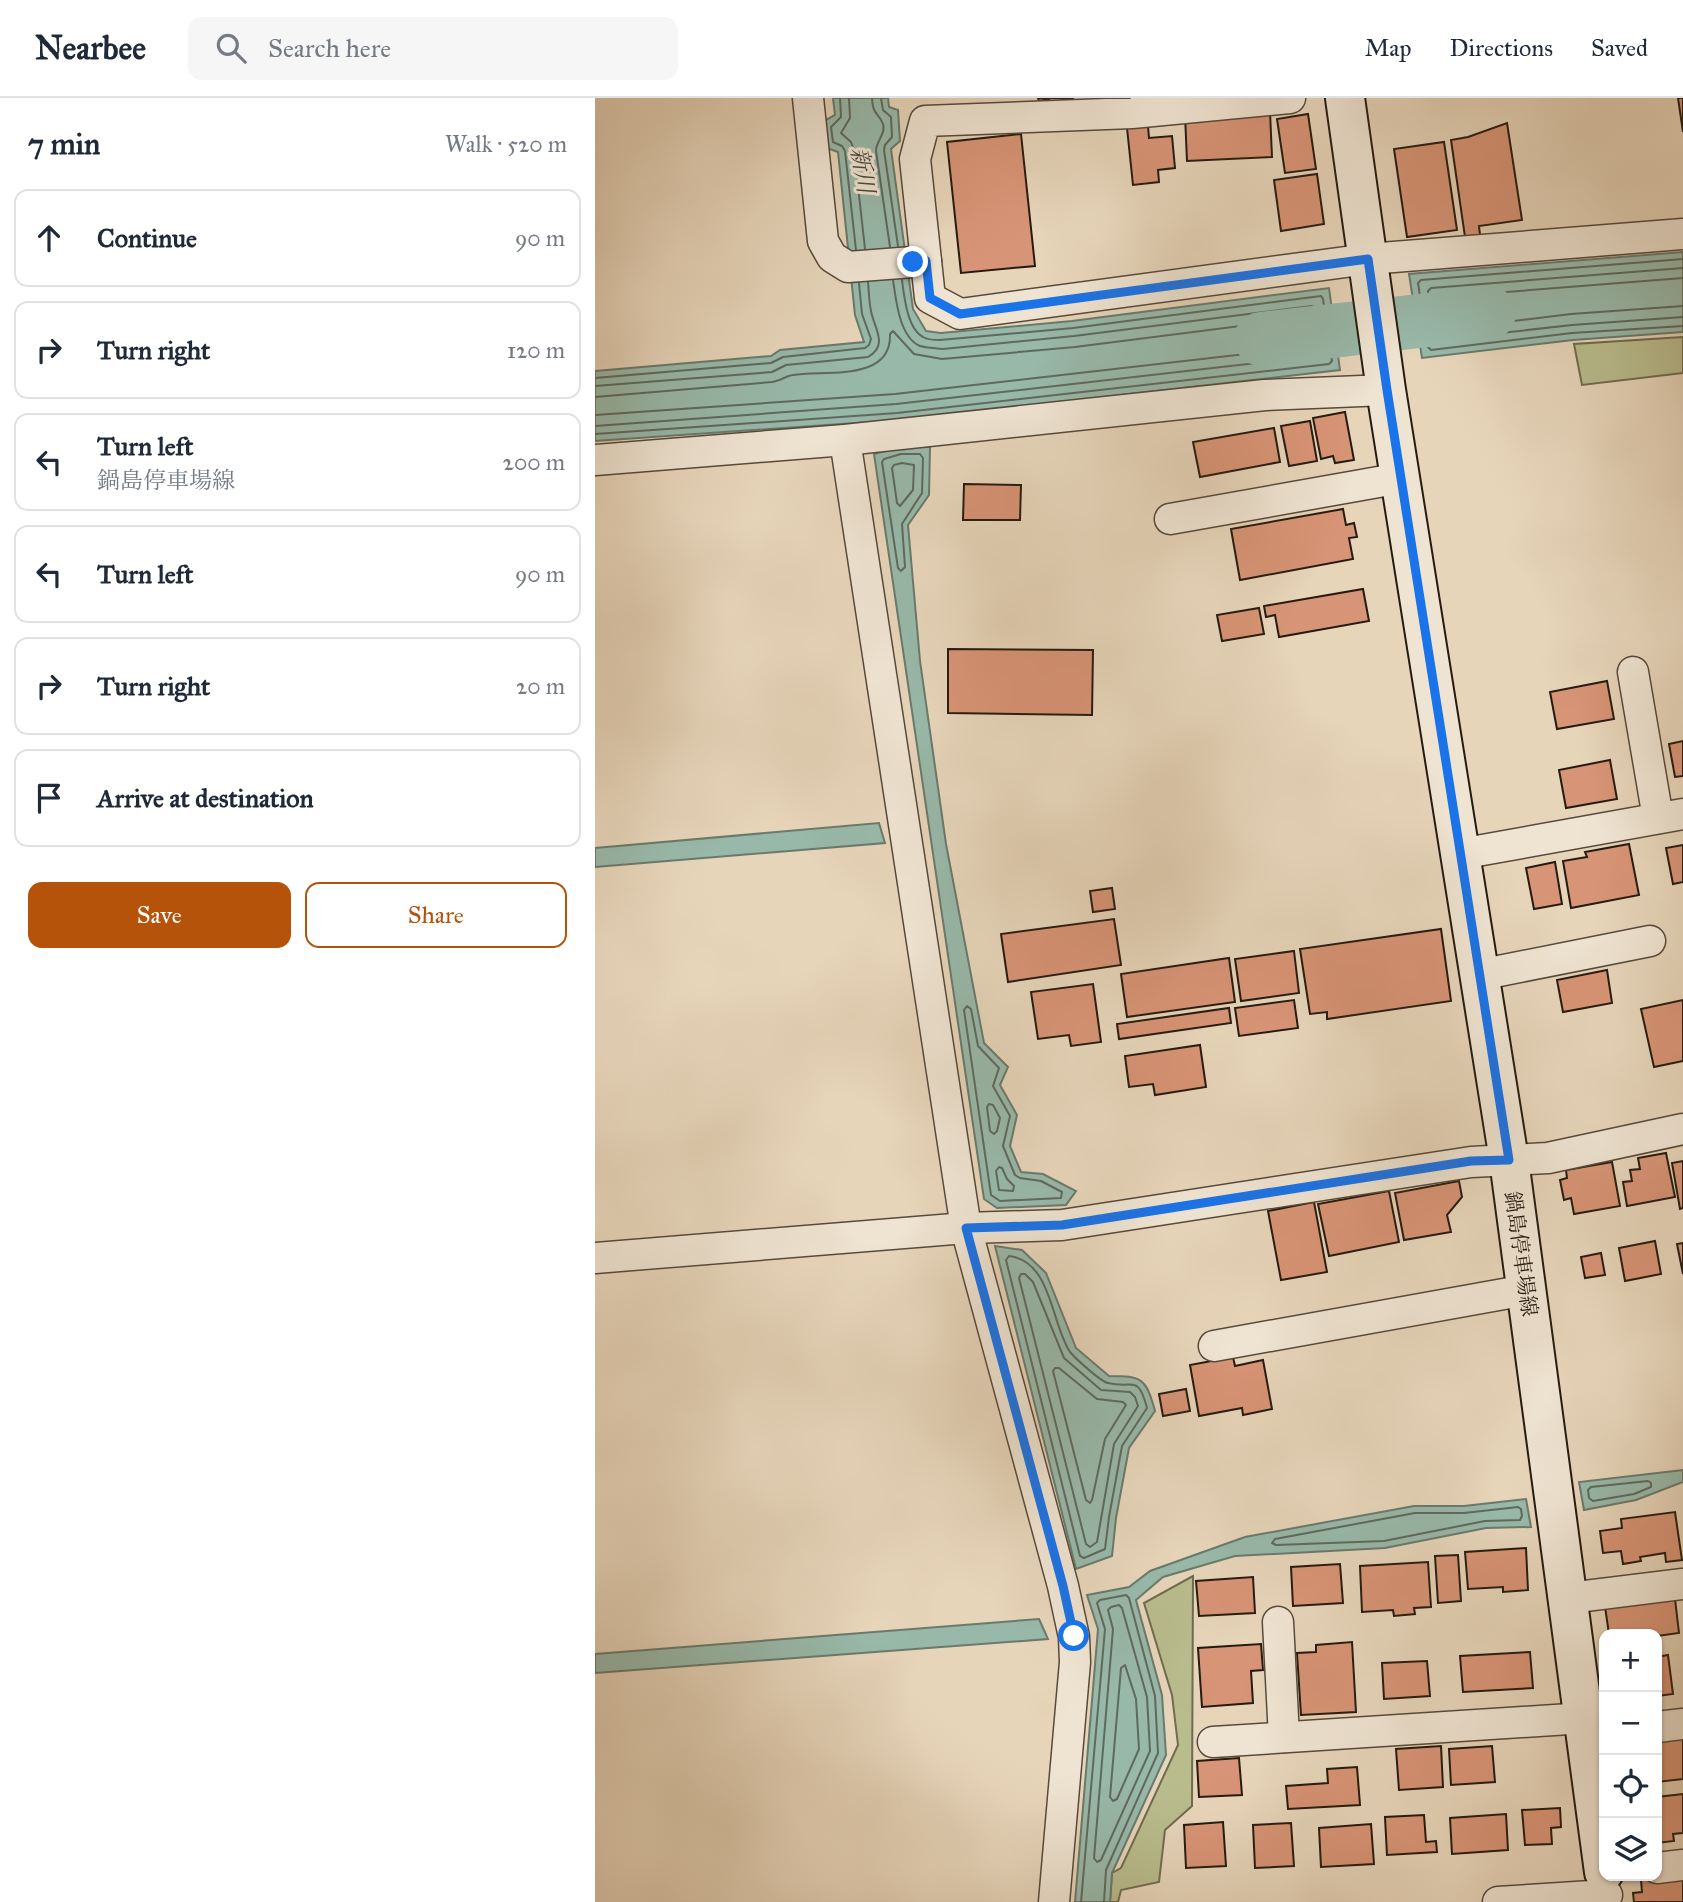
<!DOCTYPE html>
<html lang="en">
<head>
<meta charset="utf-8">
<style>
  body { margin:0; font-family:"IM FELL Great Primer","Noto Serif JP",serif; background:#f6f6f7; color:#1f2937 }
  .controls { position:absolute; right:21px; bottom:21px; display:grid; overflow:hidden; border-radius:14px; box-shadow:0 2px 5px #0004 }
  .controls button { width:63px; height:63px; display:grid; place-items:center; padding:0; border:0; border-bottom:2px solid #e0e1e3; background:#fff; color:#1f2937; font:35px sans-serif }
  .stop { position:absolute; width:21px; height:21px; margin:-16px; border:5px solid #1a73e8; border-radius:50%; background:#fff }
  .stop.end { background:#1a73e8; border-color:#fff; box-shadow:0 2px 7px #0008 }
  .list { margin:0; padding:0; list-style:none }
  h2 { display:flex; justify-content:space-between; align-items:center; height:91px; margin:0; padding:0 28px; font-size:30px }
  h2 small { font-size:23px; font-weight:400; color:#747a83 }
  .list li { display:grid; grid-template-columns:46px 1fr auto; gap:21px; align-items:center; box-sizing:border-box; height:98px; margin:0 14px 14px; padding:0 14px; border:2px solid #e0e1e3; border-radius:14px }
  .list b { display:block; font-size:26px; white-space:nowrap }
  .list p { margin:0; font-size:23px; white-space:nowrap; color:#747a83 }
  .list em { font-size:23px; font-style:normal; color:#747a83 }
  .actions { display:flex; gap:14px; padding:21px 28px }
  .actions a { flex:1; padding:16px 0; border:2px solid #b45309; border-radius:14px; text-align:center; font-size:24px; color:#b45309 }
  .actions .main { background:#b45309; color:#fff }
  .icon { flex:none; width:38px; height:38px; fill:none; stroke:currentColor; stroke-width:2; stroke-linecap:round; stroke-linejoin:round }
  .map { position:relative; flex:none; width:1088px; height:1804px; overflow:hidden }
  header { display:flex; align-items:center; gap:42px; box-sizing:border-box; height:98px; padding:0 35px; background:#fff; border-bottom:2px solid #e0e1e3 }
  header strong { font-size:33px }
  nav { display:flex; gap:38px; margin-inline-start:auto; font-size:24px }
  .search { width:490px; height:63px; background:#f6f6f7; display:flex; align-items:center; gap:18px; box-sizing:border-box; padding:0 24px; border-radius:14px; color:#747a83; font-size:26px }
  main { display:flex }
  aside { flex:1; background:#fff }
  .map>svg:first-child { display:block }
  .green { fill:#b9bc8d; stroke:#6f6c4f; stroke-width:2 }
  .water { fill:#98b9aa; stroke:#6a7a6d; stroke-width:2 }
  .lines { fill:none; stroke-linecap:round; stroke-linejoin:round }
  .shore { stroke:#5e6a5e; stroke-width:2 }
  .river { stroke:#98b9aa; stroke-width:54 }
  .building { fill:#d89476; stroke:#251b11; stroke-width:2 }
  .street-casing { stroke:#564a3b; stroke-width:33 }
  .secondary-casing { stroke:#251b11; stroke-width:42 }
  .street { stroke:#efe4d2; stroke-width:30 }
  .secondary { stroke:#efe4d2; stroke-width:38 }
  .route { stroke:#1a73e8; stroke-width:9 }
  .labels { text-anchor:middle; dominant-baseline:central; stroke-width:6; stroke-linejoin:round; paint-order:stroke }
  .street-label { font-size:21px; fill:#251b11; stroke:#efe4d2 }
  .water-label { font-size:23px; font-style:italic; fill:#484a3f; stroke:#efe4d2 }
</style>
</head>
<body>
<header>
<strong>Nearbee</strong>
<div class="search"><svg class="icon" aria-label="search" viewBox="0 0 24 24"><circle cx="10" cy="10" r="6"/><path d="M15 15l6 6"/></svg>Search here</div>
<nav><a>Map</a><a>Directions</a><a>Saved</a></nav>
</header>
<main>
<aside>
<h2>7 min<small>Walk · 520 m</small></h2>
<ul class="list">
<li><svg class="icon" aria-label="ahead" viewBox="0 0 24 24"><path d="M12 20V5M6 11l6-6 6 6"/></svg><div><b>Continue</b></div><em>90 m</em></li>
<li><svg class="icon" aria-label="right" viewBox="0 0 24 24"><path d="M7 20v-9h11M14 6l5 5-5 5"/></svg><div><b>Turn right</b></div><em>120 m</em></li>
<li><svg class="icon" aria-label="left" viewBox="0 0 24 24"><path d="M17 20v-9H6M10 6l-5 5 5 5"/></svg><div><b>Turn left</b><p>鍋島停車場線</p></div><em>200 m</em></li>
<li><svg class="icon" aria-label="left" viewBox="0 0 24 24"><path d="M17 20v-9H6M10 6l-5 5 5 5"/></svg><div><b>Turn left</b></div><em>90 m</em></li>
<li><svg class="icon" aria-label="right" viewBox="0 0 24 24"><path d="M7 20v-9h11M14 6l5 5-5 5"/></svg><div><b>Turn right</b></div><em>20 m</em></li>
<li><svg class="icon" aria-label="arrive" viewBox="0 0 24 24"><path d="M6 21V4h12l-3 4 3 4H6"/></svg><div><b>Arrive at destination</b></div></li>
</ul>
<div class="actions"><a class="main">Save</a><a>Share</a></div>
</aside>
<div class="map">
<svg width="1088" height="1804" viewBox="0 0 1088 1804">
  <rect width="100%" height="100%" fill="#e7d5ba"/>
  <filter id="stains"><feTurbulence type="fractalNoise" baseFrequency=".00286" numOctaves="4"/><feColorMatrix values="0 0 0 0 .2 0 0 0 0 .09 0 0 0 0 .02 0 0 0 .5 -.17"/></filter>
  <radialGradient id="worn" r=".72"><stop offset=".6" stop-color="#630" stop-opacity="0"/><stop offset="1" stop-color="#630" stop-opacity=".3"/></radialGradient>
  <!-- green -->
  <g class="green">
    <polygon points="1088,239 1088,275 987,287 979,246"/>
    <polygon points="598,1478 597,1708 570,1732 564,1784 526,1792 523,1804 515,1804 517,1775 526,1770 583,1647 577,1597 549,1505"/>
  </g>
  <!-- water -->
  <g class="water">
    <polygon points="238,0 293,0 294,9 303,12 305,43 296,51 318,211 331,233 346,235 477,223 734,190 745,272 303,322 0,343 0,273 176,258 185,252 269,244 260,217 243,54 232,50 229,23 240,17"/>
    <polygon points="1088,154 1088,234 978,242 827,260 814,176"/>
    <polygon points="305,349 335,349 334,397 313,427 325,563 351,746 389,945 413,969 405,987 422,1017 415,1048 426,1074 448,1076 481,1093 471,1107 402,1110 389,1101 279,356"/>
    <polygon points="284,725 290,745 0,769 0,750"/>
    <path d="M400,1148L427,1152L451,1175L481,1250L514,1278C547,1278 551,1280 560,1313L534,1350L521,1420L517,1458L481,1471Z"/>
    <polygon points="1088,1372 1088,1384 1041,1402 989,1412 984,1384"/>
    <polygon points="931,1401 936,1429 891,1430 790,1450 640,1458 568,1479 541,1502 567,1597 571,1657 517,1775 515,1804 480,1804 503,1531 492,1497 534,1489 555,1473 650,1439 819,1408 869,1408"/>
    <polygon points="444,1521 453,1541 0,1575 0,1556"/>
  </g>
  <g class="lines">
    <!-- shore -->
    <g class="shore">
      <polyline points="245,0 246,19 236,29 238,44 247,48 250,53 261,152"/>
      <polyline points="254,0 255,20 246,35 256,44 259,52 270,151"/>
      <path d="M277,0C278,18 284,15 288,26C291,36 281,43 281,53L295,149"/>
      <polyline points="286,0 288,12 296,19 297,39 290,47 289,52 303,148"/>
      <polyline points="1088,161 826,182 823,185 833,249 836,252 977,235 1088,228"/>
      <polyline points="1088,170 836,190 833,193 840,240 843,242 977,227 1088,219"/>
      <polyline points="1088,180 848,199 845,203 849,228 852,231 976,216 1088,208"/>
      <polyline points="0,280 176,265 188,259 270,250 274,247 276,241 267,216 264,185"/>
      <path d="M0,288L177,274L191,267L273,259C294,247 279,230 276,213C274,204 274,194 273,184"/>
      <path d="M0,299L177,284C185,283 191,278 198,277C231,272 297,284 295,236L298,233L319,256L347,261L480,249L708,220L712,222L715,246L712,249L300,296L0,317"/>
      <path d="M0,328L301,306L724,258L727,256L721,211L717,208L479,238L348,251C341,250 332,250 325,248C304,239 301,201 298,182"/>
      <path d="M0,336L302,315L734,266L737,263L728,201L726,198L478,230L345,242C340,242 333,242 328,239C312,231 309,197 307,182"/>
      <polygon points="306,356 325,356 328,360 327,395 307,426 310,469 306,473 303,470 287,364 289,361"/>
      <polygon points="307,365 319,367 318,392 305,408 302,405 297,370 299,367"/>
      <polygon points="372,908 376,911 383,948 404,970 398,988 415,1018 408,1048 420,1077 425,1080 446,1083 467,1094 466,1100 405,1103 396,1097 369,912"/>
      <polygon points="394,1006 398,1007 405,1020 402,1033 399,1036 395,1033 392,1009"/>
      <polygon points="404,1069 407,1070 412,1081 419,1088 418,1093 404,1092 401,1073"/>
      <path d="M414,1158C457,1163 456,1226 475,1254C480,1260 506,1284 513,1285C539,1291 543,1276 552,1310L527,1348L514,1419L510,1451L489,1460L485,1458L411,1162Z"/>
      <polygon points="426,1176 430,1176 438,1184 469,1260 506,1292 535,1294 540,1299 543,1308 519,1346 502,1444 495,1449 491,1446 424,1180"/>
      <polygon points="460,1270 464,1270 502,1301 528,1304 531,1307 510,1341 497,1402 495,1405 491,1402 458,1273"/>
      <polygon points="1053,1383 1056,1385 1056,1389 1039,1396 998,1403 994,1400 993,1392 996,1389"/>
      <polygon points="923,1409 926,1411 927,1418 925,1422 890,1423 789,1443 681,1447 677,1445 680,1441 820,1415 869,1415"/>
      <polygon points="524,1507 527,1510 552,1599 555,1653 506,1762 502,1764 499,1760 518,1531 513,1512 516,1509"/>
      <polygon points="530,1567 541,1601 544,1651 522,1701 518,1703 515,1699 526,1570"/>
      <polyline points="486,1804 510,1531 502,1505 505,1502 531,1497 534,1500 560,1598 563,1655 511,1772 509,1804"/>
    </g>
    <!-- river -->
    <polyline class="river" points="666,241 894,215"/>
  </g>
  <!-- building -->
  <g class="building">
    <polygon points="443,0 479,0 454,5 454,1 444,3"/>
    <polygon points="1083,0 1088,0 1088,34"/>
    <polygon points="675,14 677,59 592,63 590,17"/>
    <polygon points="713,16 721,71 690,75 682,21"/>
    <polygon points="912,25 927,122 884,128 885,137 870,139 856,42 873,39"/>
    <polygon points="553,28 554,40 577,38 580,70 563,72 564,84 538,87 532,30"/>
    <polygon points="426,36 440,168 366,175 352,44"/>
    <polygon points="849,44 862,132 812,139 799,51"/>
    <polygon points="722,76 729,126 686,133 679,82"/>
    <polygon points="750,314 759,362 740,365 738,358 726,361 718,320"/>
    <polygon points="715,323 722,363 694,368 686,328"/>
    <polygon points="679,330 685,364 605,379 598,344"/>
    <polygon points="369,386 426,387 425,422 368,422"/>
    <polygon points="748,411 751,427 759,425 762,439 754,440 758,461 645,482 636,431"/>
    <polygon points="768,491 774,523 684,539 680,517 671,519 669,508"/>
    <polygon points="664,510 669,536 627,543 622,517"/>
    <polygon points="353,551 498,552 497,617 353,615"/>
    <polygon points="1012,583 1019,621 962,631 955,594"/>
    <polygon points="1088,643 1088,678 1080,679 1074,646"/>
    <polygon points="1015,662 1022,701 971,710 964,672"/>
    <polygon points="1034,746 1044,797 976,810 968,763 992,759 990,754"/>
    <polygon points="1088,747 1088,784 1078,786 1071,750"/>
    <polygon points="960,764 967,806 939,811 931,770"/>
    <polygon points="517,790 520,811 498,814 495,793"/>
    <polygon points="519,821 526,867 413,884 406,836"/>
    <polygon points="846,831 856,903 732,921 732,914 715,916 705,851"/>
    <polygon points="699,853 704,895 646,903 640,861"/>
    <polygon points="634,860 640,904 532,919 526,876"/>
    <polygon points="1012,872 1017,905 968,914 962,882"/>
    <polygon points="498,886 506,944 476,948 474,937 443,941 436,894"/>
    <polygon points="699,902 703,930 644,938 640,910"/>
    <polygon points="1088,902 1088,963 1059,969 1046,911"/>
    <polygon points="634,910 636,925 524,941 522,926"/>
    <polygon points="605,947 611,989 560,997 558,986 534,989 530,958"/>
    <polygon points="1071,1055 1080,1099 1032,1108 1028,1084 1037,1083 1035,1072 1045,1071 1043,1060"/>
    <polygon points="1088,1063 1088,1110 1085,1111 1077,1065"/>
    <polygon points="1017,1064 1025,1108 979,1116 976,1100 969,1102 965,1082 972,1080 971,1072"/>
    <polygon points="864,1083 867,1099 852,1117 856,1134 809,1142 800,1095"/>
    <polygon points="794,1093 804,1144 734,1158 723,1106"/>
    <polygon points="719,1104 732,1174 686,1182 673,1113"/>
    <polygon points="1060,1143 1066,1176 1030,1183 1024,1150"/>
    <polygon points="1088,1145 1088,1176 1082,1146"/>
    <polygon points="1006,1155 1010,1177 990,1180 986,1159"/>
    <polygon points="638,1259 640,1268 668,1262 677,1311 648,1317 647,1310 604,1318 595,1267"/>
    <polygon points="591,1291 595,1313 568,1318 564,1296"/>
    <polygon points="1080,1414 1087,1462 1071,1464 1070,1455 1045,1459 1046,1463 1028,1466 1026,1453 1008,1455 1005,1433 1027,1430 1026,1421"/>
    <polygon points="931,1450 933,1492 908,1494 908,1489 873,1491 870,1454"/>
    <polygon points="863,1457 866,1503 843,1505 840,1458"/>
    <polygon points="833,1464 836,1509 819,1510 820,1516 799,1518 798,1512 767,1514 765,1468"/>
    <polygon points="745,1466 748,1505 698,1508 696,1469"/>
    <polygon points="658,1479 660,1515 604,1518 601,1483"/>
    <polygon points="1080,1501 1084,1535 1062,1538 1014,1536 1010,1509"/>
    <polygon points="757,1544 761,1614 706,1617 702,1555 721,1554 721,1547"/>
    <polygon points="666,1546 668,1572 656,1573 658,1605 607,1609 603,1550"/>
    <polygon points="935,1554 938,1590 868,1594 865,1558"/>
    <polygon points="1073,1557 1078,1596 1062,1598 1062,1559"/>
    <polygon points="832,1563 835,1598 789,1601 787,1565"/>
    <polygon points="1088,1637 1088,1681 1062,1684 1062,1640"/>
    <polygon points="846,1648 848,1689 804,1692 801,1651"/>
    <polygon points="897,1648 900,1684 856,1687 854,1651"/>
    <polygon points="644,1660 647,1697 604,1699 602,1663"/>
    <polygon points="762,1669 765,1707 693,1711 691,1688 733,1685 732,1671"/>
    <polygon points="1088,1696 1088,1735 1078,1736 1079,1743 1062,1745 1062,1699"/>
    <polygon points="965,1710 966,1729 956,1730 957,1746 930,1747 927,1712"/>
    <polygon points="911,1716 913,1752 857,1756 855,1720"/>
    <polygon points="829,1717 831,1744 841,1743 842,1754 792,1757 790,1719"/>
    <polygon points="628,1724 631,1768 591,1770 589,1727"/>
    <polygon points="696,1725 699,1768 660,1770 658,1727"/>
    <polygon points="776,1726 779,1766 726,1769 724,1730"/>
    <polygon points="1071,1779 1088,1781 1088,1804 1039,1804 1038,1795 1047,1794 1046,1782"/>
  </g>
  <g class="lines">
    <defs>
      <g id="street">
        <polyline points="213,0 228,143 237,159 253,169 331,163"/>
        <polyline points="695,0 537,15 330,23 320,61 335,200 365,216 773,161 1088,136"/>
        <polyline points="250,342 371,1130 468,1488 479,1539 480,1564 459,1804"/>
        <polyline points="0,362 250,342 670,297 791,292"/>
        <polyline points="575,421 806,380"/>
        <polyline points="1038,574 1063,720"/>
        <polyline points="865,756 1088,716"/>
        <polyline points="884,877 1055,843"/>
        <polyline points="0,1160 371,1130 467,1127 876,1064 953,1060 1088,1031"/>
        <polyline points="619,1248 931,1192"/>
        <polyline points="974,1500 1088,1486"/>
        <polyline points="683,1524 689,1639"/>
        <polyline points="1062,1629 1088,1626"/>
        <polyline points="618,1644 990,1620"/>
        <polyline points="1062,1770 1088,1767"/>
        <polyline points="903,1804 1012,1797"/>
      </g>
      <polyline id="secondary" points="750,0 791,292 914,1062 1009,1774"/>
    </defs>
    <!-- street casing -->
    <use href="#street" class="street-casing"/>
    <!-- secondary casing -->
    <use href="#secondary" class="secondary-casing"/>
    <!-- street -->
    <use href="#street" class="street"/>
    <!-- secondary -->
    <use href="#secondary" class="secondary"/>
  </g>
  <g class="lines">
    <!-- route -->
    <polyline class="route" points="318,164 331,163 335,200 365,216 773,161 792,292 914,1062 876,1063 467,1127 371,1130 468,1488 479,1538"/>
  </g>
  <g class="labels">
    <!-- street labels -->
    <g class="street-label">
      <text transform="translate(926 1156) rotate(82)">鍋島停車場線</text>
    </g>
    <!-- water labels -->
    <g class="water-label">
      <text transform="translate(268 72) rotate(80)">新川</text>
    </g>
  </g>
  <rect width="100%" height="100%" filter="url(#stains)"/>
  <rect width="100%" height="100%" fill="url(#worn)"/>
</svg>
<div class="controls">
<button>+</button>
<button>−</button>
<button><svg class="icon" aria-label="locate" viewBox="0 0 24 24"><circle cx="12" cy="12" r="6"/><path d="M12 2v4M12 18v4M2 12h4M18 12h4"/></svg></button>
<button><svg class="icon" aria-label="layers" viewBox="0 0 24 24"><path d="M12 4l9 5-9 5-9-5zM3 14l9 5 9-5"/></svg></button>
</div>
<div class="stop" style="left:479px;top:1538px"></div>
<div class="stop end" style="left:318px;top:164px"></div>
</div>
</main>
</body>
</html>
